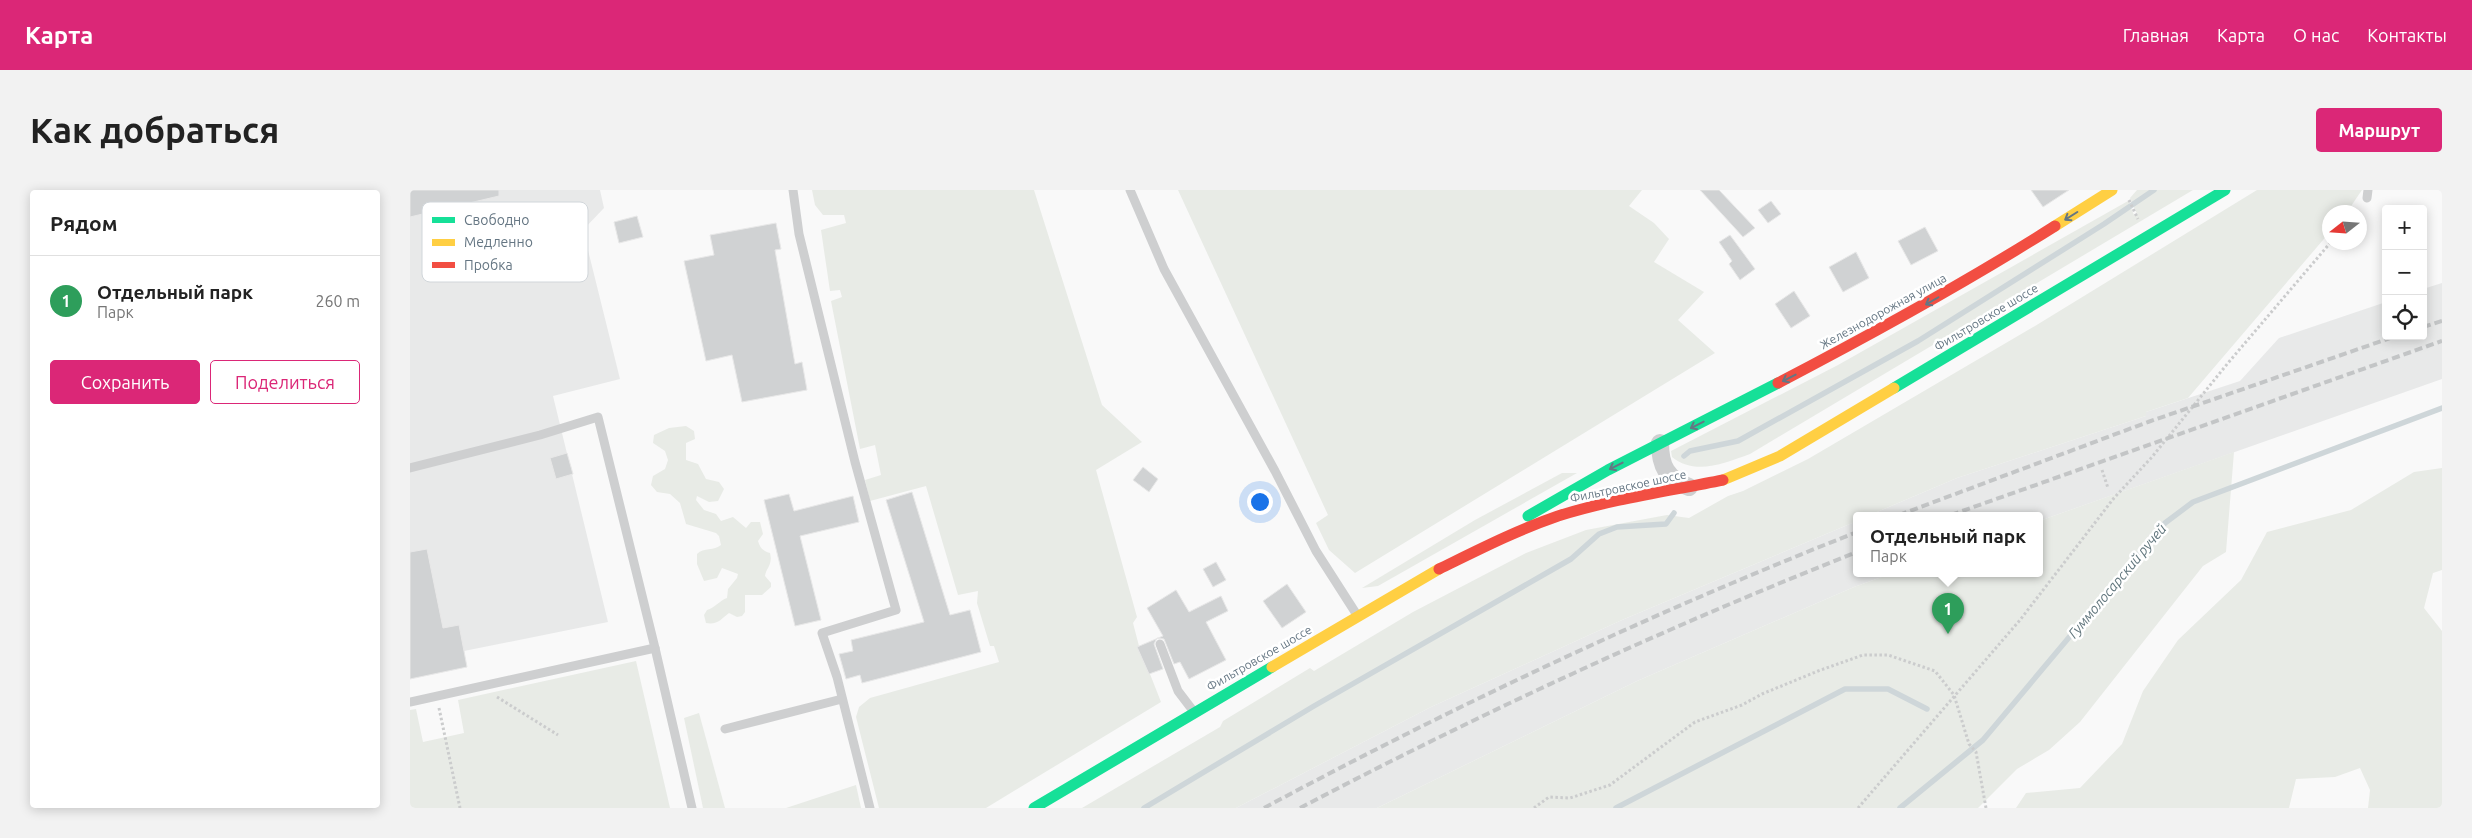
<!DOCTYPE html>
<html lang="ru">
<head>
<meta charset="utf-8">
<style>
  body { margin:0; font-family:Ubuntu,sans-serif; background:#f2f2f2; color:#222 }
  .controls { position:absolute; right:15px; top:15px; display:grid; overflow:hidden; border-radius:5px; box-shadow:0 2px 12px #0003 }
  .controls button { width:45px; height:45px; display:grid; place-items:center; padding:0; border:0; border-bottom:1px solid #e0e0e0; background:#fff; color:#222; font:25px sans-serif }
  .compass { position:absolute; left:1912px; top:15px; width:45px; height:45px; border-radius:50%; background:#fff; box-shadow:0 2px 12px #0003; rotate:253deg }
  .you { position:absolute; left:849px; top:311px; width:18px; height:18px; margin:-12px; border:4px solid #fff; border-radius:50%; background:#1a73e8; box-shadow:0 0 0 8px #1a73e833 }
  .badge { display:grid; place-items:center; width:32px; height:32px; border-radius:50%; background:#db2777; color:#fff; font-size:16px; font-weight:700 }
  .pin { position:absolute; translate:-50% -41px; filter:drop-shadow(0 1px 2px #0008) }
  .pin::after { content:''; position:absolute; top:26px; width:18px; height:15px; background:inherit; clip-path:polygon(0 0,100% 0,50% 100%) }
  .popup { position:absolute; left:1443px; top:322px; width:190px; height:65px; box-sizing:border-box; display:grid; place-content:center; border-radius:5px; background:#fff; filter:drop-shadow(0 1px 4px #0005); font-size:16px; white-space:nowrap; color:#767676 }
  .popup b { font-size:19px; color:#222 }
  .popup::after { content:''; position:absolute; left:50%; top:100%; margin-left:-10px; border:10px solid transparent; border-top-color:#fff }
  .list { margin:0; padding:0; list-style:none }
  h2 { display:flex; justify-content:space-between; align-items:center; height:65px; margin:0; padding:0 20px; font-size:21px }
  h2 small { font-size:16px; font-weight:400; color:#767676 }
  .list li { display:grid; grid-template-columns:32px 1fr auto; gap:15px; align-items:center; box-sizing:border-box; height:90px; padding:0 20px; border-top:1px solid #e0e0e0 }
  .list b { display:block; font-size:19px; white-space:nowrap }
  .list p { margin:0; font-size:16px; white-space:nowrap; color:#767676 }
  .list em { font-size:16px; font-style:normal; color:#767676 }
  .actions { display:flex; gap:10px; padding:15px 20px }
  .actions a { flex:1; padding:11px 0; border:1px solid #db2777; border-radius:5px; text-align:center; font-size:18px; color:#db2777 }
  .actions .main { background:#db2777; color:#fff }
  .icon { flex:none; width:28px; height:28px; fill:none; stroke:currentColor; stroke-width:2; stroke-linecap:round; stroke-linejoin:round }
  .map { position:relative; flex:none; width:2032px; height:618px; overflow:hidden; border-radius:5px }
  header { display:flex; align-items:center; gap:30px; box-sizing:border-box; height:70px; padding:0 25px; background:#db2777; color:#fff }
  header strong { font-size:24px }
  nav { display:flex; gap:28px; margin-inline-start:auto; font-size:18px }
  .intro { display:flex; align-items:center; justify-content:space-between; box-sizing:border-box; height:120px; padding:0 30px }
  h1 { margin:0; font-size:35px }
  .button { padding:12px 22px; border-radius:5px; background:#db2777; color:#fff; font-size:18px; font-weight:700 }
  main { display:flex; gap:30px; padding:0 30px }
  aside { flex:1; background:#fff; border-radius:5px; box-shadow:0 2px 12px #0003 }
  .map>svg:first-child { display:block }
  .built { fill:#e8e9e9 }
  .green { fill:#e8ebe6 }
  .lines { fill:none; stroke-linecap:round; stroke-linejoin:round }
  .stream { stroke:#ced6d9; stroke-width:5.5 }
  .building { fill:#d0d2d3; stroke:#e8e8e8 }
  .path { stroke:#cbcccd; stroke-width:3; stroke-dasharray:2.5 2.5; stroke-linecap:butt }
  .lane { stroke:#cecfd0; stroke-width:9 }
  .street { stroke:#cecfd0; stroke-width:18 }
  .fast { stroke:#16e098; stroke-width:11 }
  .slow { stroke:#ffcf43; stroke-width:11 }
  .jam { stroke:#f24e42; stroke-width:11 }
  .rail { stroke:#c3c5c6; stroke-width:4; stroke-dasharray:8 4; stroke-linecap:butt }
  .oneway { stroke:#657683 }
  .labels { text-anchor:middle; dominant-baseline:central; stroke-width:5; stroke-linejoin:round; paint-order:stroke }
  .street-label { font-size:12px; fill:#657683; stroke:#fff }
  .water-label { font-size:14px; font-style:italic; fill:#60757c; stroke:#fff }
  .key { fill:#fff; stroke:#d1d6da; stroke-width:1 }
  .key-label { font-size:14px; fill:#657683 }
</style>
</head>
<body>
<header>
<strong>Карта</strong>
<nav><a>Главная</a><a>Карта</a><a>О нас</a><a>Контакты</a></nav>
</header>
<div class="intro"><h1>Как добраться</h1><a class="button">Маршрут</a></div>
<main>
<aside>
<h2>Рядом<small></small></h2>
<ul class="list">
<li><span class="badge" style="background:#2e9e5b">1</span><div><b>Отдельный парк</b><p>Парк</p></div><em>260 m</em></li>
</ul>
<div class="actions"><a class="main">Сохранить</a><a>Поделиться</a></div>
</aside>
<div class="map">
<svg width="2032" height="618" viewBox="0 0 2032 618">
  <rect width="100%" height="100%" fill="#f9f9f9"/>
  <!-- built -->
  <g class="built">
    <polygon points="0,0 190,0 194,18 173,40 210,189 143,206 198,432 54,461 57,477 0,489"/>
    <polygon points="2032,93 2032,189 1629,331 1629,325 1460,325 1547,288 1736,226 1736,222 1830,191 1869,148 1976,112 1976,146 2013,146 2013,99"/>
    <polygon points="1447,331 1447,383 1483,383 1444,397 1227,491 967,618 826,618 1021,517 1212,430"/>
  </g>
  <!-- green -->
  <g class="green">
    <polygon points="402,0 624,0 692,215 732,252 686,280 727,427 723,433 729,456 751,512 576,618 469,618 446,527 449,517 460,508 589,472 584,456 580,456 567,413 568,401 548,405 516,296 460,311 455,290 471,285 465,255 450,259 421,111 432,107 430,100 420,101 411,40 436,33 434,25 413,25 405,15"/>
    <polygon points="768,0 1232,0 1219,16 1244,33 1259,49 1244,72 1294,102 1268,130 1305,163 945,383 919,360 906,333 918,325"/>
    <path d="M1727,0H1783L1340,264C1315,273 1285,286 1262,267L1261,261L1428,175L1718,11L1724,25L1727,24L1720,8Z"/>
    <polygon points="1847,0 1952,0 1937,22 1920,22 1919,43 1778,208 1736,222 1736,226 1547,288 1460,325 1447,325 1447,331 1212,430 1021,517 826,618 672,618 810,537 813,531 900,478 904,481 1003,422 1116,363 1176,340 1257,325 1279,328 1318,306 1333,301 1398,269 1625,136"/>
    <path d="M276,236L284,241L285,249L276,253V270L288,274L296,289L309,292L314,299L308,311L299,312L287,306L286,310L294,320L306,324L311,331L323,327L336,338L341,332H350L353,344L348,351C350,358 353,361 360,363C363,375 356,378 355,386L361,393V397L352,405H335V422L332,426L327,427L319,423C311,429 308,435 296,433L294,425L297,420C305,418 310,410 317,408L318,399L327,388L328,384L312,378L307,388L294,391L287,374V364C294,357 304,361 311,355L309,346L306,343L276,334L270,313L260,304L247,302L241,295L243,286L255,279L258,270L255,261L243,253L244,245L259,238Z"/>
    <polygon points="1824,262 1816,362 1793,376 1670,532 1639,560 1607,579 1568,618 967,618 1227,491 1444,397 1483,383 1629,383 1629,331"/>
    <polygon points="2032,278 2032,380 2023,383 2014,418 2032,441 2032,618 1958,618 1960,600 1950,578 1925,587 1886,589 1879,618 1606,618 1616,603 1670,598 1712,554 1733,501 1768,450 1831,390 1857,342 1941,320 2004,282"/>
    <polygon points="1152,283 1167,283 968,396 952,398 1065,330"/>
    <polygon points="226,471 260,618 0,618 0,520 6,519 13,552 54,543 48,510"/>
    <polygon points="289,523 315,618 293,618 274,528"/>
    <polygon points="446,595 451,618 376,618"/>
  </g>
  <g class="lines">
    <!-- stream -->
    <g class="stream">
      <polyline points="1274,266 1280,261 1328,251 1508,151 1694,34 1744,0"/>
      <polyline points="734,618 904,516 1161,369 1189,344 1207,337 1256,334 1264,323"/>
      <polyline points="1206,618 1435,499 1478,499 1517,519"/>
      <polyline points="1490,618 1573,550 1755,333 1783,312 2032,218"/>
    </g>
  </g>
  <!-- building -->
  <g class="building">
    <polygon points="0,0 89,0 89,6 0,27"/>
    <polygon points="1290,0 1309,0 1345,38 1333,47"/>
    <polygon points="1621,0 1659,0 1633,17"/>
    <polygon points="1361,11 1371,24 1358,33 1348,20"/>
    <polygon points="227,26 233,47 209,53 204,32"/>
    <polygon points="366,33 371,59 365,60 385,174 392,172 397,200 332,212 322,165 296,171 274,71 304,65 300,45"/>
    <polygon points="1515,37 1528,61 1501,75 1488,51"/>
    <polygon points="1320,45 1345,79 1330,90 1319,74 1322,71 1309,52"/>
    <polygon points="1446,62 1459,88 1433,102 1419,77"/>
    <polygon points="1384,101 1400,126 1381,138 1365,114"/>
    <polygon points="157,263 163,284 146,289 140,268"/>
    <polygon points="733,277 748,289 739,302 723,290"/>
    <polygon points="502,302 540,425 560,420 571,462 452,493 450,485 436,489 429,464 443,461 441,450 514,432 476,310"/>
    <polygon points="379,304 384,321 443,306 449,332 390,346 411,430 385,436 354,310"/>
    <polygon points="17,359 33,438 49,435 57,477 0,489 0,362"/>
    <polygon points="806,372 816,390 803,397 793,379"/>
    <polygon points="877,394 896,422 872,438 853,411"/>
    <polygon points="766,400 779,422 811,406 818,421 796,432 816,470 779,489 770,472 764,474 754,449 747,448 744,454 753,479 739,484 727,457 753,446 737,418"/>
  </g>
  <g class="lines">
    <!-- path -->
    <g class="path">
      <polyline points="1719,10 1728,29"/>
      <polyline points="1692,280 1698,298"/>
      <polyline points="87,507 148,545"/>
      <polyline points="29,518 50,618"/>
      <polyline points="1124,618 1139,607 1160,608 1200,595 1285,532 1332,515 1352,504 1408,481 1453,465 1478,465 1525,481 1544,505 1559,554 1566,562 1576,618"/>
      <polyline points="1448,618 1610,430 1704,308 1742,267 1818,173 1921,52"/>
    </g>
    <!-- lane -->
    <g class="lane">
      <polyline points="383,0 389,44 445,272 486,420 412,443 427,487 460,618"/>
      <polyline points="720,0 754,79 865,281 906,361 947,425"/>
      <polyline points="1957,8 1958,0"/>
      <polyline points="0,278 130,245 188,227 245,458 282,618"/>
      <polyline points="750,454 768,501 784,522"/>
      <polyline points="0,512 245,458"/>
      <polyline points="315,539 432,509"/>
    </g>
    <!-- street -->
    <path class="street" d="M1250,253C1250,276 1257,289 1279,297"/>
    <!-- fast -->
    <g class="fast">
      <polyline points="1484,198 1815,0"/>
      <polyline points="1118,326 1198,280 1368,193"/>
      <polyline points="624,618 862,477"/>
    </g>
    <!-- slow -->
    <g class="slow">
      <polyline points="1645,36 1702,0"/>
      <polyline points="1313,290 1370,266 1484,198"/>
      <polyline points="862,477 1029,379"/>
    </g>
    <!-- jam -->
    <g class="jam">
      <path d="M1368,193C1462,144 1555,93 1645,36"/>
      <path d="M1029,379C1068,360 1107,340 1148,326C1202,309 1259,301 1313,290"/>
    </g>
    <!-- rail -->
    <g class="rail">
      <polyline points="2013,137 2032,131"/>
      <polyline points="1489,325 1738,232 1986,146"/>
      <polyline points="1541,325 2032,151"/>
      <path d="M854,618C1046,515 1244,422 1447,342"/>
      <path d="M890,618C1071,523 1257,437 1447,362"/>
    </g>
  </g>
  <!-- one-way arrows -->
  <defs><path id="oneway-shaft" d="M-6 0H5M1.5-3L5.5 0L1.5 3" fill="none" stroke-width="1.6" stroke-linecap="round" stroke-linejoin="round" transform="scale(1.25)"/></defs>
  <g class="oneway">
    <use href="#oneway-shaft" transform="translate(1661 26) rotate(148)"/>
    <use href="#oneway-shaft" transform="translate(1522 111) rotate(150)"/>
    <use href="#oneway-shaft" transform="translate(1379 188) rotate(153)"/>
    <use href="#oneway-shaft" transform="translate(1287 235) rotate(153)"/>
    <use href="#oneway-shaft" transform="translate(1206 276) rotate(153)"/>
  </g>
  <g class="labels">
    <!-- street labels -->
    <g class="street-label">
      <text transform="translate(1473 121) rotate(-29)">Железнодорожная улица</text>
      <text transform="translate(1576 127) rotate(-31)">Фильтровское шоссе</text>
      <text transform="translate(1218 296) rotate(-12)">Фильтровское шоссе</text>
      <text transform="translate(849 468) rotate(-30)">Фильтровское шоссе</text>
    </g>
    <!-- water labels -->
    <g class="water-label">
      <text transform="translate(1707 391) rotate(-50)">Гуммолосарский ручей</text>
    </g>
  </g>
  <!-- legend -->
  <rect x="12" y="12" width="166" height="80" rx="8" class="key"/>
  <rect x="22" y="27" width="23" height="6" fill="#16e098"/>
  <rect x="22" y="49" width="23" height="7" fill="#ffcf43"/>
  <rect x="22" y="72" width="23" height="6" fill="#f24e42"/>
  <g class="key-label">
    <text x="54" y="35">Свободно</text>
    <text x="54" y="57">Медленно</text>
    <text x="54" y="80">Пробка</text>
  </g>
</svg>
<div class="controls">
<button>+</button>
<button>−</button>
<button><svg class="icon" aria-label="locate" viewBox="0 0 24 24"><circle cx="12" cy="12" r="6"/><path d="M12 2v4M12 18v4M2 12h4M18 12h4"/></svg></button>
</div>
<svg class="compass" viewBox="-18 -18 36 36"><path d="M0-13l5 13h-10z" fill="#e53935"/><path d="M0 13l5-13h-10z" fill="#767676"/></svg>
<div class="you"></div>
<div class="pin badge" style="left:1538px;top:444px;background:#2e9e5b">1</div>
<div class="popup"><b>Отдельный парк</b>Парк</div>
</div>
</main>
</body>
</html>
